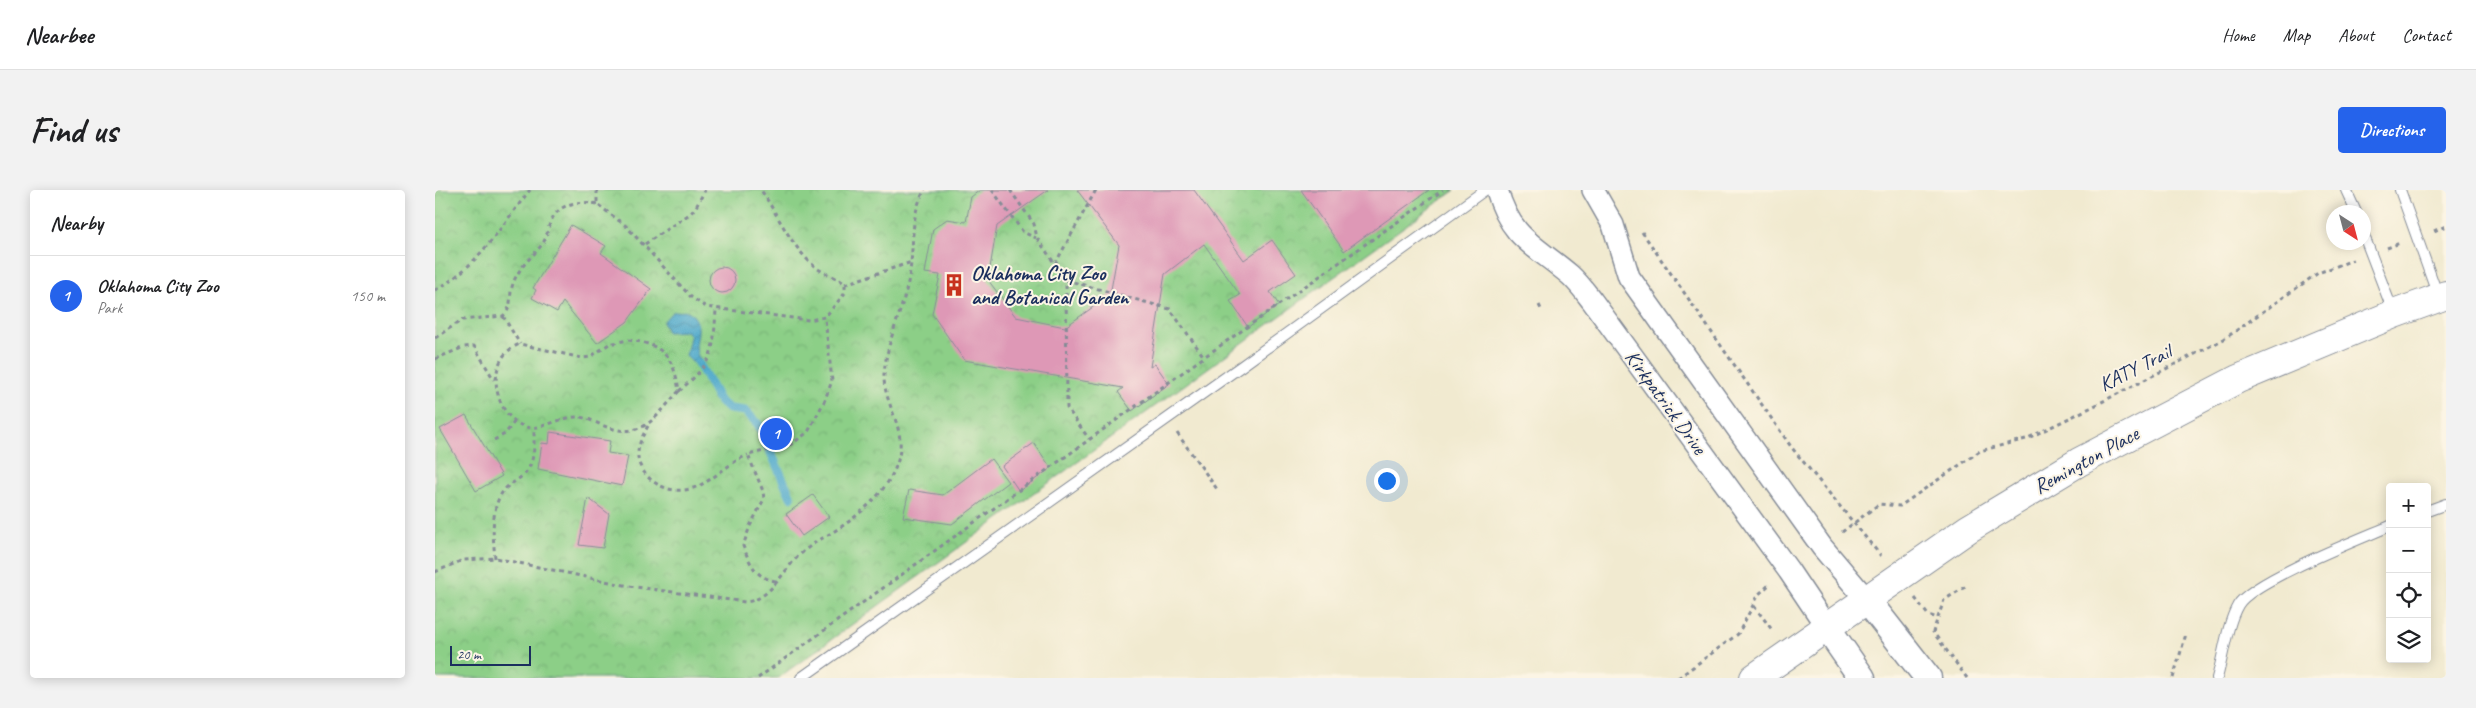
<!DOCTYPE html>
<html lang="en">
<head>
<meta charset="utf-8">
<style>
  body { margin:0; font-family:Caveat,sans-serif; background:#f2f2f2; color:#202124 }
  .controls { position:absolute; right:15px; bottom:15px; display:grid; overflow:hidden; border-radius:5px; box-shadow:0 2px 12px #0003 }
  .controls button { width:45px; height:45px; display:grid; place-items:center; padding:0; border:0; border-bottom:1px solid #e0e0e0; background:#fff; color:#202124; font:25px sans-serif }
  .compass { position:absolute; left:1891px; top:15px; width:45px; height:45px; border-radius:50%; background:#fff; box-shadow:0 2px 12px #0003; rotate:144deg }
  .scale { position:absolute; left:15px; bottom:12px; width:81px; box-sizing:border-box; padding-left:5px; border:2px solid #1b2f5e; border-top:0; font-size:14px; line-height:18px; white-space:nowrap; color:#1b2f5e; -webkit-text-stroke:4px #fcf5e5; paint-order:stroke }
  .you { position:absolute; left:951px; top:290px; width:18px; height:18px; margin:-12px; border:4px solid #fff; border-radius:50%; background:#1a73e8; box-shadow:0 0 0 8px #1a73e833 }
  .badge { display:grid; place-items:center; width:32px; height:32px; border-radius:50%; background:#2563eb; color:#fff; font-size:16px; font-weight:700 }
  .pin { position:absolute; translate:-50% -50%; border:2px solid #fff; box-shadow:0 1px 5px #0006 }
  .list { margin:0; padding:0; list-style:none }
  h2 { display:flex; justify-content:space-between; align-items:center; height:65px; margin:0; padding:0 20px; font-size:21px }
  h2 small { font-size:16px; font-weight:400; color:#757577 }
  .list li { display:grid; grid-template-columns:32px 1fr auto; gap:15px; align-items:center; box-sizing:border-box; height:80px; padding:0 20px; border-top:1px solid #e0e0e0 }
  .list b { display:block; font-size:19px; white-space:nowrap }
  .list p { margin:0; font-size:16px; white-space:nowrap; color:#757577 }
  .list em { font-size:16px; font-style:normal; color:#757577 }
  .icon { flex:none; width:28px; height:28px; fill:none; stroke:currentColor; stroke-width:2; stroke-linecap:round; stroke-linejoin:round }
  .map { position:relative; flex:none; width:2011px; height:488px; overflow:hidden; border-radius:5px }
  header { display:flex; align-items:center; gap:30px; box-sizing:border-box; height:70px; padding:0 25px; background:#fff; border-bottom:1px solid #e0e0e0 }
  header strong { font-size:24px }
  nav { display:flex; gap:28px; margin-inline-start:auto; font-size:18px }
  .intro { display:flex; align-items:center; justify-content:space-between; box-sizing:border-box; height:120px; padding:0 30px }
  h1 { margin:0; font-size:35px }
  .button { padding:12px 22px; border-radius:5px; background:#2563eb; color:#fff; font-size:18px; font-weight:700 }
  main { display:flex; gap:30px; padding:0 30px }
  aside { flex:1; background:#fff; border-radius:5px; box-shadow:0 2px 12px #0003 }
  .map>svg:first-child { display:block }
  .park { fill:url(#park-crowns); stroke:#547f72 }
  .water { fill:url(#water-waves); stroke:#346c94 }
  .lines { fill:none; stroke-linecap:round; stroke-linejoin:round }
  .stream { stroke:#4da9cb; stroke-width:9 }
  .building { fill:#de98b6 }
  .service-casing { stroke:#868c97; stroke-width:12 }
  .minor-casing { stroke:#868c97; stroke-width:24 }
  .tertiary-casing { stroke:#868c97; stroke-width:29 }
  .secondary-casing { stroke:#868c97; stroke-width:30 }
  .path { stroke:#868c97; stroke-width:3; stroke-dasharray:4 4; stroke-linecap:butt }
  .service { stroke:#fff; stroke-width:10 }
  .minor { stroke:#fff; stroke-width:21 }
  .tertiary { stroke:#fff; stroke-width:26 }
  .secondary { stroke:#fff; stroke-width:28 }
  .labels { text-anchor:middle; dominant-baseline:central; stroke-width:4; stroke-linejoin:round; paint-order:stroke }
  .poi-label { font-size:21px; font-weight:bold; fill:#1b2f5e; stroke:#fcf5e5; text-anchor:start }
  .street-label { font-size:21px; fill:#1b2f5e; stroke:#fcf5e5 }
</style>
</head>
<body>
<header>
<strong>Nearbee</strong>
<nav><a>Home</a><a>Map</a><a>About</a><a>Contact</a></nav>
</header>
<div class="intro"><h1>Find us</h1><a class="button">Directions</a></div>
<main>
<aside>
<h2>Nearby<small></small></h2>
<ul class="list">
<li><span class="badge">1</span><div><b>Oklahoma City Zoo</b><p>Park</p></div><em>150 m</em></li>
</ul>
</aside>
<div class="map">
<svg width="2011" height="488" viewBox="0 0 2011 488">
  <defs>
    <pattern id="park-crowns" width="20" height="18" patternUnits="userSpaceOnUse" patternTransform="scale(1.25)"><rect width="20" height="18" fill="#8ccf87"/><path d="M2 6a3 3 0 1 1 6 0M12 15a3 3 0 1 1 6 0" fill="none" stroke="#78b277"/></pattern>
    <pattern id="water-waves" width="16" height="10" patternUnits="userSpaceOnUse" patternTransform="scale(1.25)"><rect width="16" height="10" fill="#4da9cb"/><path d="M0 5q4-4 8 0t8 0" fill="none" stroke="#3f8aa8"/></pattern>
  </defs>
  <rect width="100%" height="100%" fill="#fcf5e5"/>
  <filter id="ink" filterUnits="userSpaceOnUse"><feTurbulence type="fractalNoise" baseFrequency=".02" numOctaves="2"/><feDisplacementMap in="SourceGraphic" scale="10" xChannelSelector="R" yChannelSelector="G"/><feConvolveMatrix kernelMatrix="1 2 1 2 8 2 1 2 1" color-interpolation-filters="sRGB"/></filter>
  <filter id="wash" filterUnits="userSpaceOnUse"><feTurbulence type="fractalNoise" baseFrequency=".0096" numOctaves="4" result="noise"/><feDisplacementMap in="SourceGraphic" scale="20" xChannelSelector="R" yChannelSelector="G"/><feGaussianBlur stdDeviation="1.12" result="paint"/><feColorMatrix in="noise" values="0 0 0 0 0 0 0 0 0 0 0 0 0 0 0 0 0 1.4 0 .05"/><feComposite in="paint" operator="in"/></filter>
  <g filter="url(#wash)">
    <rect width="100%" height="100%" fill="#f1ead0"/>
    <!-- park -->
    <polygon class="park" points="0,0 1020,0 343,488 0,488"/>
    <!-- water -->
    <path class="water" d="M253,121C275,137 252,155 266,170L262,177L251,166L255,147L252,141L232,142L228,132L237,122Z"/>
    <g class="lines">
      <!-- stream -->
      <polyline class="stream" points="264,174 285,212 295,219 310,221 323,234 356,307"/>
    </g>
    <g id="blocks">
      <!-- building -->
      <g class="building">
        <polygon points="545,0 613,0 562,36 553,90 581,127 630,137 675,105 684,55 642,0 759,0 809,70 837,50 861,84 835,102 844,115 813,137 795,111 805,105 769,54 730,84 715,177 720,174 734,194 697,221 683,202 688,198 529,170 497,124 505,85 490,83 498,39 512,29 531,32 536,7"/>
        <polygon points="866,0 994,0 909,61"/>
        <polygon points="136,35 171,56 166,63 216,99 192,132 162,153 128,112 122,122 97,108 101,100 98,98"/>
        <circle cx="287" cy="90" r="13"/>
        <polygon points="31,225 67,286 41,301 5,239"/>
        <polygon points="115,242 175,251 173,263 193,266 187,296 103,279 107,253 114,254"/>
        <polygon points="599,253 616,278 584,301 567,276"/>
        <polygon points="556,269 573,292 517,334 468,327 474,300 508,305"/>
        <polygon points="378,305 394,327 367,346 351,324"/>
        <polygon points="153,308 174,324 168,358 144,355"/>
      </g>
    </g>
  </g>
  <g filter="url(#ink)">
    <use href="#blocks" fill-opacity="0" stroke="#868c97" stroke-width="1"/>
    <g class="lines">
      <defs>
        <g id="service">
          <polyline points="1911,0 1921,22"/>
          <polyline points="1965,0 2003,106"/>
          <polyline points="1928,43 1959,124"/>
          <polyline points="1992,321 2011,314"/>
          <polyline points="366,488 808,175 1050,0"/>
          <path d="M1782,488C1788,467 1792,434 1803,415C1817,391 1925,349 1955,336"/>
        </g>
        <g id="minor">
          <path d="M1062,0C1076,49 1100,55 1135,85C1144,93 1151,103 1158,112L1354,381L1391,436"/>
          <polyline points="1158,0 1178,35 1194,87 1387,357 1431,409"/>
        </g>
        <g id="tertiary">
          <polyline points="1431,409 1493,488"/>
          <polyline points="1391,436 1427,488"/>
        </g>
        <polyline id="secondary" points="1319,488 1533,339 1644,272 1803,189 1959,124 2011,105"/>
      </defs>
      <!-- service casing -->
      <use href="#service" class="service-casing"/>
      <!-- minor casing -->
      <use href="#minor" class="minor-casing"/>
      <!-- tertiary casing -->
      <use href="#tertiary" class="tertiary-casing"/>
      <!-- secondary casing -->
      <use href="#secondary" class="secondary-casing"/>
      <!-- path -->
      <g class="path">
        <path d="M162,0V14L191,36L256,107L271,117L374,130L390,127L410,103V94C400,85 387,84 377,74C356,55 342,24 326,0"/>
        <polyline points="557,0 588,42 601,48"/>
        <polyline points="575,0 599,34 602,48 631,90 632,218 654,249"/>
        <polyline points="1999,41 2011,36"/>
        <polyline points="1207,42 1357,258 1446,366"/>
        <polyline points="210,54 256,23 261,17 270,0"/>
        <polyline points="1952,58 1965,53"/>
        <polyline points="620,74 661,0"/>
        <polyline points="631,90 735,119 769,167"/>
        <polyline points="410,94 477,72"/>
        <path d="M0,100C42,78 66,36 95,0"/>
        <polyline points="1104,115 1107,121"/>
        <polyline points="68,126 85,154"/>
        <path d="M0,148L27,130L68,126C79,116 73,106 78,94C83,77 98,67 108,53C112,47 112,39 116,31C124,13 144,10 162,14"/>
        <path d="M193,150C228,154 239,167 244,201C222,225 209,250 172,237C163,234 154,228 144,227C124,226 104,243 88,236C57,223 49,167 85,154L147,168L155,167L174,154Z"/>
        <polyline points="0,169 29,157 39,156 59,190"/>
        <path d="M244,201C279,171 278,165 281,120"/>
        <path d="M213,236C205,250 197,267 209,282C215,291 224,296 234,299C267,307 285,276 313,265"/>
        <polyline points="742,243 782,299"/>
        <polyline points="59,250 70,244 80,231"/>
        <polyline points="1407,342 1444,314 1465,316 1545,261 1591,249 1655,218 1789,149 1883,83 1918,70"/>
        <path d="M60,368C58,348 55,317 69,300C74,294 82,291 87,286C101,274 99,255 99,239"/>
        <path d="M0,382L28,370L60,368L194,396L310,412C337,410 348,378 368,362C380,351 396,344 409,335C436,316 468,285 465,250C463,227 448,207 449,184C452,148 470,117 475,81C479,55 475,23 490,0"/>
        <path d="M341,391C320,388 315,373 308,356L315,336L329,309L328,301L313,265L357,254L373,242L389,212L397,191L390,128"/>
        <polyline points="1480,408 1493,425 1503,428"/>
        <polyline points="1319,416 1338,441"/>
        <polyline points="323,488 769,167 1008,0"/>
        <polyline points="1243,488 1303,444 1324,404 1335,394"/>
        <polyline points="1532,488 1498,442 1509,410 1533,395"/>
        <polyline points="1738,488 1751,444"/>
      </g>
      <!-- service -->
      <use href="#service" class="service"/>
      <!-- minor -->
      <use href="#minor" class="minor"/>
      <!-- tertiary -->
      <use href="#tertiary" class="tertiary"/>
      <!-- secondary -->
      <use href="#secondary" class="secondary"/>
    </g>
  </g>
  <!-- icons -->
  <defs>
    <symbol id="building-bare" viewBox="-9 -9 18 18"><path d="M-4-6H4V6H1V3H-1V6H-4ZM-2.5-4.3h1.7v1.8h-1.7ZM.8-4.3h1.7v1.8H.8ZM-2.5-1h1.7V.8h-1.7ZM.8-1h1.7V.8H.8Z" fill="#c8321e" stroke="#fcf5e5" stroke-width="2.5" paint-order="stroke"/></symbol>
  </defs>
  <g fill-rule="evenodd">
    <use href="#building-bare" x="503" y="79" width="32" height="32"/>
  </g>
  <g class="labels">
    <!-- poi labels -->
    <g class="poi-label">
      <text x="536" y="83">Oklahoma City Zoo<tspan x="536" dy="24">and Botanical Garden</tspan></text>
    </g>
    <!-- street labels -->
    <g class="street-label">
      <text transform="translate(1700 178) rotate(-27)">KATY Trail</text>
      <text transform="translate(1231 212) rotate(54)">Kirkpatrick Drive</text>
      <text transform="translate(1651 270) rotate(-29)">Remington Place</text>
    </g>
  </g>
</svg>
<div class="controls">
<button>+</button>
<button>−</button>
<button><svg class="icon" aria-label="locate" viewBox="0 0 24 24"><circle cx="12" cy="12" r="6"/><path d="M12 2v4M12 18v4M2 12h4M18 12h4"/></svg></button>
<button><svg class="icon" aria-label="layers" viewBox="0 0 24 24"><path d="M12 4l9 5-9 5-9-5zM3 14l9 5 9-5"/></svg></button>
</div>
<svg class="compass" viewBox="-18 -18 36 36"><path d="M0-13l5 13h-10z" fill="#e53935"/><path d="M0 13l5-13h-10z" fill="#757577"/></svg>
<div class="scale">20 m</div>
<div class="you"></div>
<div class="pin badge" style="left:341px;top:244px">1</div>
</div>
</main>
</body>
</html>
